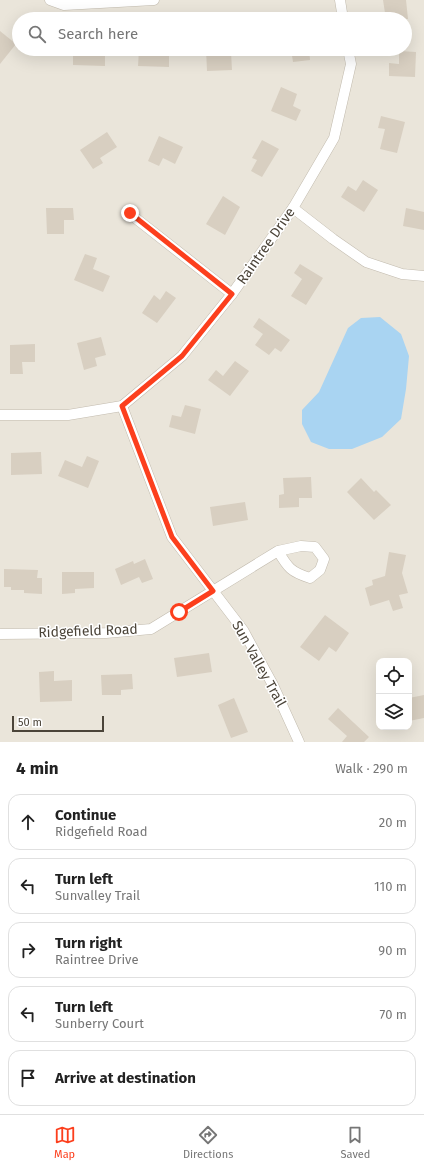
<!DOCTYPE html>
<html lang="en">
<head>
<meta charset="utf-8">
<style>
  body { margin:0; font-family:"Fira Sans",sans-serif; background:#f2f2f2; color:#222 }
  .controls { position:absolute; right:12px; bottom:12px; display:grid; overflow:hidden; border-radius:8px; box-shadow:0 4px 16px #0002 }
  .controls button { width:36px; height:36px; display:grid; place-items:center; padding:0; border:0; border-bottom:1px solid #e0e0e0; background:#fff; color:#222; font:20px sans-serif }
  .scale { position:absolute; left:12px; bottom:10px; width:92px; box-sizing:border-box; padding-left:4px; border:2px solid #4b4439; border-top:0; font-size:11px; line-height:14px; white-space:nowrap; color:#4b4439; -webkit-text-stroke:3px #fff; paint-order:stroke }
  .stop { position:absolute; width:12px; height:12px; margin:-9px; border:3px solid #fc3f1d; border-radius:50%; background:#fff }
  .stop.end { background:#fc3f1d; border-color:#fff; box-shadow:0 1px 4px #0008 }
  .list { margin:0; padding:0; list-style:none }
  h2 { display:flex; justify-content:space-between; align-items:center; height:52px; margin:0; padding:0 16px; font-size:17px }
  h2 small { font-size:13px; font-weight:400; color:#767676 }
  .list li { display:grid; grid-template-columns:26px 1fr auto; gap:12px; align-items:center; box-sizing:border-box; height:56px; margin:0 8px 8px; padding:0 8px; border:1px solid #e0e0e0; border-radius:12px }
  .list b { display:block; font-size:15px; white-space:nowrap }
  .list p { margin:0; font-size:13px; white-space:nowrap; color:#767676 }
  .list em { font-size:13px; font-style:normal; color:#767676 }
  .icon { flex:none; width:22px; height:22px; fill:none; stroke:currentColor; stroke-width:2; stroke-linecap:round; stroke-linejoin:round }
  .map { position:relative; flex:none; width:424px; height:742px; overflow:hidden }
  .search { position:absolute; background:#fff; box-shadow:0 4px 16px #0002; left:12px; right:12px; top:12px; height:44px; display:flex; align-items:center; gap:10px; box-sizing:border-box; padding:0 14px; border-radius:22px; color:#767676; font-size:15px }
  .sheet { height:372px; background:#fff }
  nav { display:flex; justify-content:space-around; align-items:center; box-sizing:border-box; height:56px; border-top:1px solid #e0e0e0; background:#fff; font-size:11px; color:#767676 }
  nav a { display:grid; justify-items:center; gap:2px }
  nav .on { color:#fc3f1d }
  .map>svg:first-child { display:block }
  .residential { fill:#eae5da; fill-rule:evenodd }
  .water { fill:#a9d4f2 }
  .building { fill:#d8cfc1 }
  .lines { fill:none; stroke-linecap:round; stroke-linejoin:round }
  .street-casing { stroke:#c2bbae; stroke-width:11 }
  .street { stroke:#fff; stroke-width:10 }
  .route { stroke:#fc3f1d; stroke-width:5 }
  .labels { text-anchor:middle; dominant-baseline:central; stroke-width:3; stroke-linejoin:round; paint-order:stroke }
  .street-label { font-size:14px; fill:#4b4439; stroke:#fff }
</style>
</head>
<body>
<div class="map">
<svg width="424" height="742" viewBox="0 0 424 742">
  <rect width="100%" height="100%" fill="#f6f3ec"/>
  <!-- residential -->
  <path class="residential" d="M0,0H424V742H0ZM19,19H405V49H19ZM379,661H409V727H379Z"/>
  <!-- water -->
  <polygon class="water" points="380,317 401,334 409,356 406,389 401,419 382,437 352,449 329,449 311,442 302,424 302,410 319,392 348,328 361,318"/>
  <!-- building -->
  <g class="building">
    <polygon points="383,0 406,0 408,19 392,19 391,12 385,13"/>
    <polygon points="0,31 16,44 0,64"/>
    <polygon points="73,49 105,49 105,66 73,65"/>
    <polygon points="139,49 169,49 169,67 138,66"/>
    <polygon points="206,49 218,49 218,53 231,52 232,70 207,71"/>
    <polygon points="291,49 309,49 310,60 293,62"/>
    <polygon points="399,51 416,52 415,77 389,76 389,63 399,64"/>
    <polygon points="281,87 297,94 293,106 301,110 296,121 271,111"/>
    <polygon points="381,116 405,122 397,153 380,149 385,129 378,128"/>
    <polygon points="107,132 117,147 100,158 103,163 93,169 80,150"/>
    <polygon points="159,136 183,147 175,164 163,158 159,166 148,161"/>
    <polygon points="262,140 279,149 262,177 251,171 257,160 252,158"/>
    <polygon points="363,180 378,190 364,212 341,197 348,186 356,191"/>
    <polygon points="223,196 240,207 225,235 206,224"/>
    <polygon points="46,208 73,208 74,220 64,220 64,234 47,234"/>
    <polygon points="406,208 424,212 424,230 403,226"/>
    <polygon points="85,254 97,258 93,269 110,276 103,292 74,280"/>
    <polygon points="300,264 323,278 306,305 291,296 302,279 294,273"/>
    <polygon points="166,291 176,298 157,323 142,313 154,295 160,300"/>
    <polygon points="259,318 290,340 281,352 275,348 269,355 255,345 263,334 253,327"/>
    <polygon points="101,337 106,355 95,358 97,366 84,370 77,343"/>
    <polygon points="35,344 35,362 22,362 23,374 10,374 10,345"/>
    <polygon points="235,361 249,371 230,396 208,380 216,370 223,376"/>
    <polygon points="185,405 201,409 195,434 169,427 172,415 181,417"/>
    <polygon points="41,452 42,474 11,475 11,453"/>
    <polygon points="87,456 99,461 88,488 58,476 65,460 82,467"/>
    <polygon points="311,477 312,498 299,498 299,507 279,508 279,495 284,494 283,478"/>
    <polygon points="361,478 374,492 376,490 391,505 374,520 347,492"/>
    <polygon points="245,502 248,520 213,526 210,507"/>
    <polygon points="389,552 406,555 402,573 408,593 399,595 403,608 393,611 389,600 370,606 365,588 373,585 372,580 385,576"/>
    <polygon points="145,559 153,579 142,583 139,577 121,585 115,569 133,561 134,564"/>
    <polygon points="4,569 38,570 37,578 42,578 42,594 24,593 24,590 11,590 11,587 4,587"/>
    <polygon points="62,572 94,572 94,588 75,589 75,593 62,594"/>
    <polygon points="325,615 349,633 336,652 329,647 319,661 300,647"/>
    <polygon points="209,653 212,672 177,677 174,658"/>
    <polygon points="54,671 54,681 72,680 72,701 40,702 39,672"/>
    <polygon points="132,674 133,689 121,690 121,695 102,695 101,675"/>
    <polygon points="424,695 424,718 409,721 409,698"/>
    <polygon points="234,698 248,732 231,738 218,705"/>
    <polygon points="338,708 369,737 364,742 342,742 347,736 328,719"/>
  </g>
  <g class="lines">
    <defs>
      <g id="street">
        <polyline points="50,0 64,5 154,0"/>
        <polyline points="340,0 343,19"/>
        <polyline points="293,208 333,239 366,262 402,274 424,276"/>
        <polyline points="129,213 232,294"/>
        <polyline points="122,406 172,537 243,630 273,685 299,742"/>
        <polyline points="0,415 68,415 122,406 182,356 232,294 293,208 334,138 351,64 348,49"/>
        <path d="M0,634L106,633L151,629L278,551L301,546L315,547L324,559L320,570L310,578C291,572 288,568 278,551"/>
      </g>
    </defs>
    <!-- street casing -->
    <use href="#street" class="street-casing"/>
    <!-- street -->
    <use href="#street" class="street"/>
  </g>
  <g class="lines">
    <!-- route -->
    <polyline class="route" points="130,213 232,294 182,356 122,406 172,537 213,591 179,612"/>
  </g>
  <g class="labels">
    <!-- street labels -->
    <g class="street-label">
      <text transform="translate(266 246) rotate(-55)">Raintree Drive</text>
      <text transform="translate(88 631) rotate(-2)">Ridgefield Road</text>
      <text transform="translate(259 664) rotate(61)">Sun Valley Trail</text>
    </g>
  </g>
</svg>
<div class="controls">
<button><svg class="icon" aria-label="locate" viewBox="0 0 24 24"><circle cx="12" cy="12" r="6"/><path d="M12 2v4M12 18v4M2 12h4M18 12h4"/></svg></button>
<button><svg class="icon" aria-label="layers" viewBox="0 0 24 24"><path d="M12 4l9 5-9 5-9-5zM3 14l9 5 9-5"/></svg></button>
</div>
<div class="scale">50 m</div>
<div class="stop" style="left:179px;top:612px"></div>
<div class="stop end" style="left:130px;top:213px"></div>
<div class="search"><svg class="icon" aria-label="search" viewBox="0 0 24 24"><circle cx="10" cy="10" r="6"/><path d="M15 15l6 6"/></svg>Search here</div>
</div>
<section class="sheet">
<h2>4 min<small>Walk · 290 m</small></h2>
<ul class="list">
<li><svg class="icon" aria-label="ahead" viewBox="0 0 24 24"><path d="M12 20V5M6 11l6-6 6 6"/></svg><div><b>Continue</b><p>Ridgefield Road</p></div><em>20 m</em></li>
<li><svg class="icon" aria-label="left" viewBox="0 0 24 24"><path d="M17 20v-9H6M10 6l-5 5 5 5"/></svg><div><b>Turn left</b><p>Sunvalley Trail</p></div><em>110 m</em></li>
<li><svg class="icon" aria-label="right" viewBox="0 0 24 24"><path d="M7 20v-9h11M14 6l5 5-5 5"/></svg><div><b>Turn right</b><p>Raintree Drive</p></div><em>90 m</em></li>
<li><svg class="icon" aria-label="left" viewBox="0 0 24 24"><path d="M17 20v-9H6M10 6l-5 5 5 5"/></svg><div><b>Turn left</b><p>Sunberry Court</p></div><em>70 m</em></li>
<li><svg class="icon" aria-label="arrive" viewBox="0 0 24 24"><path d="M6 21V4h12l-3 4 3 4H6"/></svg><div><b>Arrive at destination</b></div></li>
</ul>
</section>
<nav>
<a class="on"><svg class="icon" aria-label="map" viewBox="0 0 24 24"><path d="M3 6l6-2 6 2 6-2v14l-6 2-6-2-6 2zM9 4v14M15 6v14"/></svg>Map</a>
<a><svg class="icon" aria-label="directions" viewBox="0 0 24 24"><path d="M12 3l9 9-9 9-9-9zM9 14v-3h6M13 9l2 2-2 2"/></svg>Directions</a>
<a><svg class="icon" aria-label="saved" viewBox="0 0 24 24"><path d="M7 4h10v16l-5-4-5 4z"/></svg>Saved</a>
</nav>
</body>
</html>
